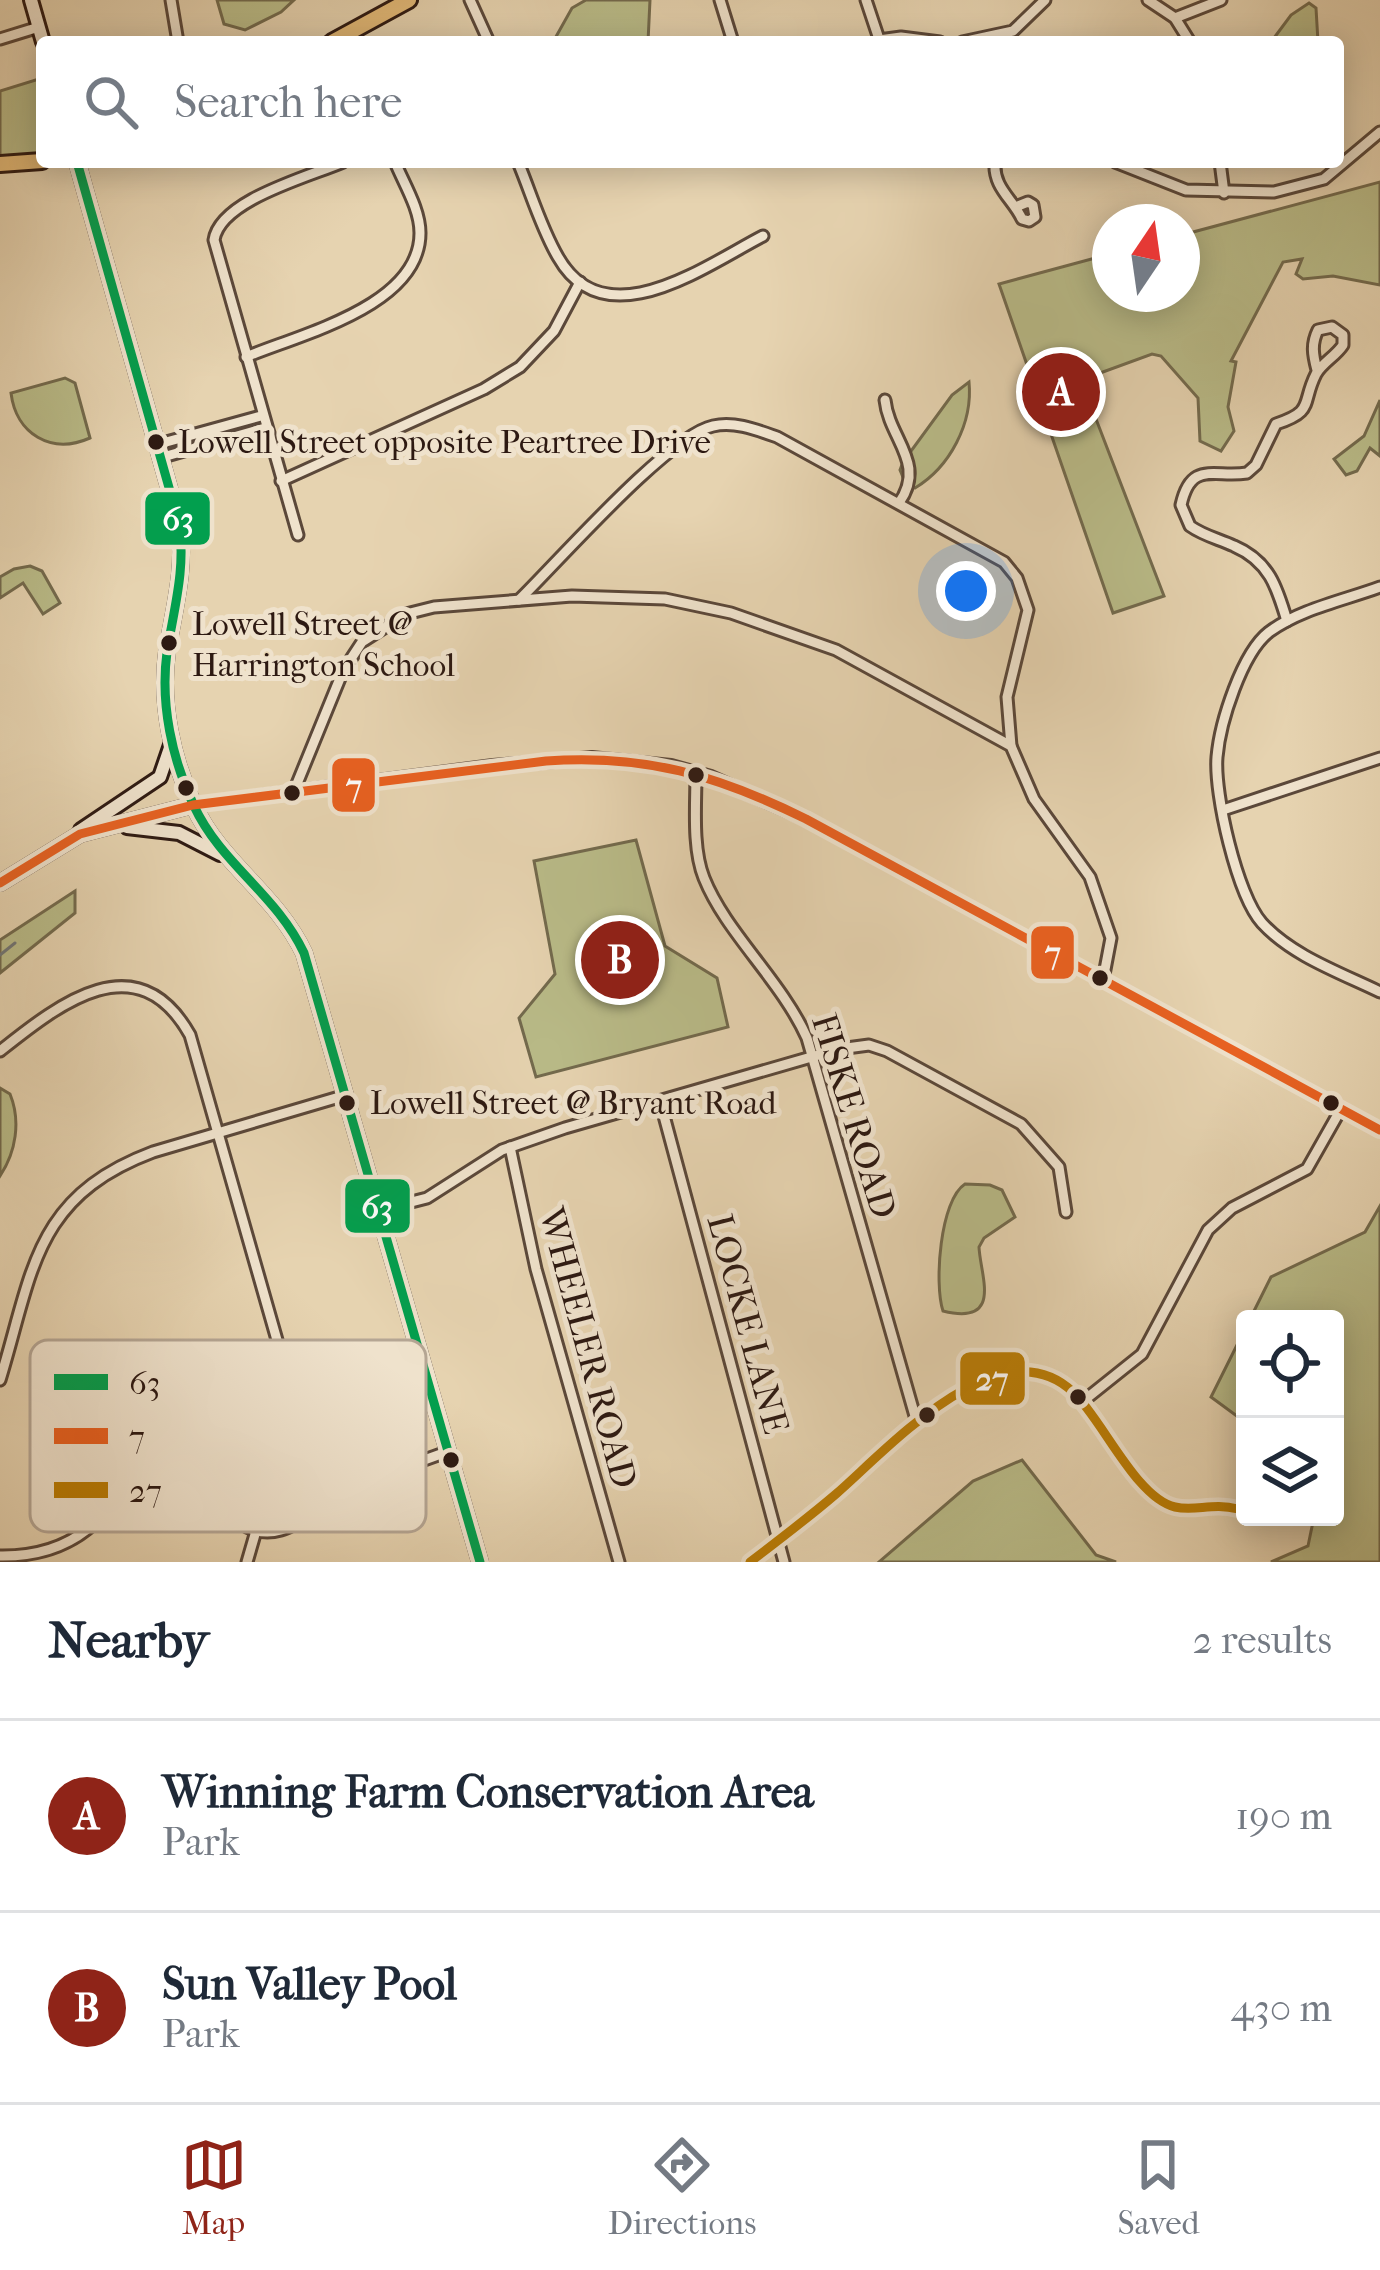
<!DOCTYPE html>
<html lang="en">
<head>
<meta charset="utf-8">
<style>
  body { margin:0; font-family:"IM FELL French Canon",serif; background:#f6f6f7; color:#1f2937 }
  .controls { position:absolute; right:36px; bottom:36px; display:grid; overflow:hidden; border-radius:12px; box-shadow:0 6px 30px #0003 }
  .controls button { width:108px; height:108px; display:grid; place-items:center; padding:0; border:0; border-bottom:3px solid #e0e1e3; background:#fff; color:#1f2937; font:60px sans-serif }
  .compass { position:absolute; left:1092px; top:204px; width:108px; height:108px; border-radius:50%; background:#fff; box-shadow:0 6px 30px #0003; rotate:13deg }
  .you { position:absolute; left:966px; top:591px; width:42px; height:42px; margin:-30px; border:9px solid #fff; border-radius:50%; background:#1a73e8; box-shadow:0 0 0 18px #1a73e833 }
  .badge { display:grid; place-items:center; width:78px; height:78px; border-radius:50%; background:#8f2418; color:#fff; font-size:39px; font-weight:700 }
  .pin { position:absolute; translate:-50% -50%; border:6px solid #fff; box-shadow:0 3px 12px #0006 }
  .list { margin:0; padding:0; list-style:none }
  h2 { display:flex; justify-content:space-between; align-items:center; height:156px; margin:0; padding:0 48px; font-size:51px }
  h2 small { font-size:39px; font-weight:400; color:#747a83 }
  .list li { display:grid; grid-template-columns:78px 1fr auto; gap:36px; align-items:center; box-sizing:border-box; height:192px; padding:0 48px; border-top:3px solid #e0e1e3 }
  .list b { display:block; font-size:45px; white-space:nowrap }
  .list p { margin:0; font-size:39px; white-space:nowrap; color:#747a83 }
  .list em { font-size:39px; font-style:normal; color:#747a83 }
  .icon { flex:none; width:66px; height:66px; fill:none; stroke:currentColor; stroke-width:2; stroke-linecap:round; stroke-linejoin:round }
  .map { position:relative; flex:none; width:1380px; height:1562px; overflow:hidden }
  .search { position:absolute; background:#fff; box-shadow:0 6px 30px #0003; left:36px; right:36px; top:36px; height:132px; display:flex; align-items:center; gap:30px; box-sizing:border-box; padding:0 42px; border-radius:12px; color:#747a83; font-size:45px }
  .sheet { height:540px; background:#fff }
  nav { display:flex; justify-content:space-around; align-items:center; box-sizing:border-box; height:168px; border-top:3px solid #e0e1e3; background:#fff; font-size:33px; color:#747a83 }
  nav a { display:grid; justify-items:center; gap:6px }
  nav .on { color:#8f2418 }
  .map>svg:first-child { display:block }
  .green { fill:#b9bb88; stroke:#736a4d; stroke-width:3 }
  .lines { fill:none; stroke-linecap:round; stroke-linejoin:round }
  .stream { stroke:#707676; stroke-width:3 }
  .minor-casing { stroke:#5b483a; stroke-width:15 }
  .tertiary-casing { stroke:#5b483a; stroke-width:16 }
  .secondary-casing { stroke:#2d1912; stroke-width:18 }
  .primary-casing { stroke:#2d1912; stroke-width:20 }
  .minor { stroke:#efe2cc; stroke-width:9 }
  .tertiary { stroke:#efe2cc; stroke-width:10 }
  .secondary { stroke:#efe2cc; stroke-width:12 }
  .primary { stroke:#e3ba78; stroke-width:14 }
  .bus-1-casing { stroke:#efe2cc; stroke-width:18 }
  .bus-2-casing { stroke:#efe2cc; stroke-width:18 }
  .bus-3-casing { stroke:#efe2cc; stroke-width:18 }
  .bus-1 { stroke:#029f4e; stroke-width:9 }
  .bus-2 { stroke:#e86121; stroke-width:9 }
  .bus-3 { stroke:#ba7c05; stroke-width:9 }
  .bus-dot { fill:#2d1912; stroke:#efe2cc; stroke-width:4.5 }
  .labels { text-anchor:middle; dominant-baseline:central; stroke-width:10; stroke-linejoin:round; paint-order:stroke }
  .bus-label { font-size:33px; fill:#2d1912; stroke:#efe2cc; text-anchor:start }
  .street-label { font-size:36px; fill:#2d1912; stroke:#efe2cc }
  .key { fill:#efe2cc; stroke:#b5a694; stroke-width:3 }
  .key-label { font-size:33px; fill:#2d1912 }
  .line-badge { stroke:#efe2cc; stroke-width:4.5 }
  .badge-label { font-size:33px; text-anchor:middle; font-weight:bold; fill:#fff }
</style>
</head>
<body>
<div class="map">
<svg width="1380" height="1562" viewBox="0 0 1380 1562">
  <rect width="100%" height="100%" fill="#e6d3b0"/>
  <filter id="stains"><feTurbulence type="fractalNoise" baseFrequency=".00167" numOctaves="4"/><feColorMatrix values="0 0 0 0 .2 0 0 0 0 .09 0 0 0 0 .02 0 0 0 .5 -.17"/></filter>
  <radialGradient id="worn" r=".72"><stop offset=".6" stop-color="#630" stop-opacity="0"/><stop offset="1" stop-color="#630" stop-opacity=".3"/></radialGradient>
  <!-- green -->
  <g class="green">
    <polygon points="217,0 294,0 281,12 245,30 224,24"/>
    <polygon points="586,0 650,0 648,42 553,42 572,8"/>
    <polygon points="1309,3 1316,8 1318,42 1271,42 1291,15"/>
    <polygon points="42,78 42,153 0,157 0,91"/>
    <polygon points="1380,182 1380,285 1333,276 1303,279 1296,274 1302,259 1283,262 1231,361 1236,362 1228,407 1234,431 1221,451 1200,441 1198,398 1161,356 1152,354 1081,380 1164,596 1113,613 999,284 1110,254 1110,294 1182,294 1182,235"/>
    <path d="M65,378L75,383L90,438C51,455 16,434 11,393Z"/>
    <path d="M969,382C973,423 950,467 915,488L905,482L900,470L903,462L952,395Z"/>
    <polygon points="1380,400 1380,456 1370,448 1357,471 1346,475 1334,459 1364,436"/>
    <polygon points="30,566 42,571 60,603 43,614 23,583 0,598 0,577 14,569"/>
    <polygon points="636,840 665,946 717,978 728,1027 536,1077 519,1018 555,974 534,861"/>
    <polygon points="75,891 75,913 0,973 0,940"/>
    <path d="M0,1088L10,1094C21,1121 16,1152 0,1176Z"/>
    <path d="M965,1184L990,1185L1002,1190L1015,1217L984,1238L979,1247C980,1275 1004,1326 943,1311C934,1284 940,1200 965,1184Z"/>
    <polygon points="1380,1206 1380,1562 1271,1562 1308,1546 1314,1517 1335,1517 1335,1319 1250,1319 1271,1277 1365,1232"/>
    <polygon points="1245,1329 1245,1422 1211,1397"/>
    <polygon points="1022,1460 1096,1555 1116,1562 879,1562 973,1481"/>
  </g>
  <g class="lines">
    <!-- stream -->
    <polyline class="stream" points="0,955 15,943"/>
    <defs>
      <g id="minor">
        <polyline points="171,0 178,42"/>
        <polyline points="470,0 489,42"/>
        <polyline points="720,0 733,42"/>
        <polyline points="866,0 880,42"/>
        <polyline points="1148,0 1175,18 1190,42"/>
        <polyline points="1175,18 1221,0"/>
        <polyline points="0,39 39,27"/>
        <polyline points="879,40 901,37 940,42"/>
        <polyline points="962,42 1013,31 1045,0"/>
        <path d="M518,162C531,193 541,228 558,257C605,340 705,266 763,236"/>
        <path d="M995,162C993,188 1013,199 1022,219L1029,221L1035,217L1033,205L1028,202L1018,206"/>
        <polyline points="1115,162 1186,190 1274,192 1324,179 1380,132"/>
        <polyline points="1220,162 1224,193"/>
        <path d="M246,357C301,334 420,306 420,233C420,209 404,184 395,162"/>
        <path d="M885,400C889,439 927,463 899,503"/>
        <polyline points="159,444 261,416"/>
        <polyline points="163,457 265,428"/>
        <polyline points="281,481 484,389 520,367 554,331 580,282"/>
        <path d="M298,535L214,240C220,200 308,177 343,162"/>
        <path d="M1380,587C1345,600 1300,609 1269,632C1242,653 1220,722 1217,757C1214,794 1237,895 1262,923C1292,956 1341,973 1380,992"/>
        <path d="M519,600C557,563 669,435 713,426C735,421 757,430 777,437L1004,562L1017,578L1028,610L1007,697L1011,746"/>
        <path d="M1287,621C1277,587 1269,561 1234,546C1219,539 1204,536 1190,526L1181,505C1191,460 1214,478 1247,473L1256,465L1276,424C1315,411 1301,404 1316,374C1322,363 1336,356 1343,345V335L1332,327L1318,330C1311,344 1313,355 1317,370"/>
        <path d="M696,773C696,805 692,848 704,878C726,933 781,980 807,1038L917,1423"/>
        <polyline points="294,791 343,671 362,642 406,614 434,607 572,596 665,599 731,613 836,650 1011,746 1034,799 1090,877 1111,938 1103,980"/>
        <polyline points="1223,810 1380,758"/>
        <path d="M0,1051C58,1005 137,941 190,1035L279,1347C282,1413 244,1413 224,1461C208,1498 240,1542 281,1530C302,1524 317,1506 336,1496C371,1477 412,1465 449,1451"/>
        <polyline points="660,1101 784,1562"/>
        <polyline points="510,1147 536,1269 619,1562"/>
        <polyline points="380,1210 427,1198 502,1150 565,1128 839,1049 869,1045 887,1051 1021,1124 1059,1167 1066,1212"/>
        <path d="M0,1380C33,1273 33,1197 153,1152L346,1095"/>
        <polyline points="1082,1402 1142,1354 1208,1230 1232,1208 1307,1169 1341,1109"/>
        <path d="M0,1556C71,1557 115,1519 136,1453"/>
        <polyline points="247,1562 256,1531"/>
        <path d="M750,1562C779,1540 808,1518 836,1494C888,1449 1000,1323 1073,1392C1102,1419 1136,1498 1175,1507C1196,1512 1212,1502 1238,1509"/>
      </g>
      <polyline id="tertiary" points="193,805 493,766 592,758 671,766 711,777 806,819 1380,1130"/>
      <g id="secondary">
        <polyline points="31,0 43,42"/>
        <path d="M77,162L179,523C186,569 174,608 167,652C160,704 172,759 194,806C221,864 276,894 304,953L480,1562"/>
        <polyline points="127,827 179,833 220,854"/>
        <polyline points="81,830 160,777 171,745"/>
        <polyline points="0,883 80,834 193,805"/>
      </g>
      <g id="primary">
        <polyline points="332,42 409,0"/>
        <polyline points="0,164 42,161"/>
      </g>
    </defs>
    <!-- minor casing -->
    <use href="#minor" class="minor-casing"/>
    <!-- tertiary casing -->
    <use href="#tertiary" class="tertiary-casing"/>
    <!-- secondary casing -->
    <use href="#secondary" class="secondary-casing"/>
    <!-- primary casing -->
    <use href="#primary" class="primary-casing"/>
    <!-- minor -->
    <use href="#minor" class="minor"/>
    <!-- tertiary -->
    <use href="#tertiary" class="tertiary"/>
    <!-- secondary -->
    <use href="#secondary" class="secondary"/>
    <!-- primary -->
    <use href="#primary" class="primary"/>
    <defs>
      <path id="bus-1" d="M77,162L179,523C186,569 174,608 167,652C160,704 172,759 194,806C221,864 276,894 304,953L480,1562"/>
      <path id="bus-2" d="M0,883L80,834L193,805L546,761C645,754 717,775 806,819L1380,1130"/>
      <path id="bus-3" d="M750,1562C779,1540 808,1518 836,1494C888,1449 1000,1323 1073,1392C1102,1419 1136,1498 1175,1507C1196,1512 1212,1502 1238,1509"/>
    </defs>
    <!-- bus-1 casing -->
    <use href="#bus-1" class="bus-1-casing"/>
    <!-- bus-2 casing -->
    <use href="#bus-2" class="bus-2-casing"/>
    <!-- bus-3 casing -->
    <use href="#bus-3" class="bus-3-casing"/>
    <!-- bus-1 -->
    <use href="#bus-1" class="bus-1"/>
    <!-- bus-2 -->
    <use href="#bus-2" class="bus-2"/>
    <!-- bus-3 -->
    <use href="#bus-3" class="bus-3"/>
  </g>
  <!-- markers -->
  <g class="bus-dot">
    <circle cx="156" cy="442" r="10"/>
    <circle cx="169" cy="643" r="10"/>
    <circle cx="696" cy="775" r="10"/>
    <circle cx="186" cy="788" r="10"/>
    <circle cx="292" cy="793" r="10"/>
    <circle cx="1100" cy="978" r="10"/>
    <circle cx="347" cy="1103" r="10"/>
    <circle cx="1331" cy="1103" r="10"/>
    <circle cx="1078" cy="1397" r="10"/>
    <circle cx="927" cy="1415" r="10"/>
    <circle cx="451" cy="1460" r="10"/>
  </g>
  <g class="labels">
    <!-- bus labels -->
    <g class="bus-label">
      <text x="178" y="442">Lowell Street opposite Peartree Drive</text>
      <text x="192" y="624">Lowell Street @<tspan x="192" dy="41">Harrington School</tspan></text>
      <text x="370" y="1103">Lowell Street @ Bryant Road</text>
    </g>
    <!-- street labels -->
    <g class="street-label">
      <text transform="translate(854 1116) rotate(73)">FISKE ROAD</text>
      <text transform="translate(748 1324) rotate(75)">LOCKE LANE</text>
      <text transform="translate(588 1348) rotate(75)">WHEELER ROAD</text>
    </g>
  </g>
  <!-- legend -->
  <rect x="30" y="1340" width="396" height="192" rx="18" class="key"/>
  <rect x="54" y="1374" width="54" height="16" fill="#029f4e"/>
  <rect x="54" y="1428" width="54" height="16" fill="#e86121"/>
  <rect x="54" y="1482" width="54" height="16" fill="#ba7c05"/>
  <g class="key-label">
    <text x="129" y="1394">63</text>
    <text x="129" y="1448">7</text>
    <text x="129" y="1502">27</text>
  </g>
  <g class="line-badge">
    <rect x="143" y="490" width="69" height="57" rx="12" fill="#029f4e"/>
    <rect x="330" y="756" width="47" height="58" rx="12" fill="#e86121"/>
    <rect x="1029" y="924" width="47" height="57" rx="12" fill="#e86121"/>
    <rect x="343" y="1177" width="69" height="58" rx="12" fill="#029f4e"/>
    <rect x="958" y="1350" width="69" height="57" rx="12" fill="#ba7c05"/>
  </g>
  <g class="badge-label">
    <text x="178" y="530">63</text>
    <text x="354" y="797">7</text>
    <text x="1053" y="964">7</text>
    <text x="377" y="1218">63</text>
    <text x="992" y="1390">27</text>
  </g>
  <rect width="100%" height="100%" filter="url(#stains)"/>
  <rect width="100%" height="100%" fill="url(#worn)"/>
</svg>
<div class="controls">
<button><svg class="icon" aria-label="locate" viewBox="0 0 24 24"><circle cx="12" cy="12" r="6"/><path d="M12 2v4M12 18v4M2 12h4M18 12h4"/></svg></button>
<button><svg class="icon" aria-label="layers" viewBox="0 0 24 24"><path d="M12 4l9 5-9 5-9-5zM3 14l9 5 9-5"/></svg></button>
</div>
<svg class="compass" viewBox="-18 -18 36 36"><path d="M0-13l5 13h-10z" fill="#e53935"/><path d="M0 13l5-13h-10z" fill="#747a83"/></svg>
<div class="you"></div>
<div class="pin badge" style="left:1061px;top:392px">A</div>
<div class="pin badge" style="left:620px;top:960px">B</div>
<div class="search"><svg class="icon" aria-label="search" viewBox="0 0 24 24"><circle cx="10" cy="10" r="6"/><path d="M15 15l6 6"/></svg>Search here</div>
</div>
<section class="sheet">
<h2>Nearby<small>2 results</small></h2>
<ul class="list">
<li><span class="badge">A</span><div><b>Winning Farm Conservation Area</b><p>Park</p></div><em>190 m</em></li>
<li><span class="badge">B</span><div><b>Sun Valley Pool</b><p>Park</p></div><em>430 m</em></li>
</ul>
</section>
<nav>
<a class="on"><svg class="icon" aria-label="map" viewBox="0 0 24 24"><path d="M3 6l6-2 6 2 6-2v14l-6 2-6-2-6 2zM9 4v14M15 6v14"/></svg>Map</a>
<a><svg class="icon" aria-label="directions" viewBox="0 0 24 24"><path d="M12 3l9 9-9 9-9-9zM9 14v-3h6M13 9l2 2-2 2"/></svg>Directions</a>
<a><svg class="icon" aria-label="saved" viewBox="0 0 24 24"><path d="M7 4h10v16l-5-4-5 4z"/></svg>Saved</a>
</nav>
</body>
</html>
